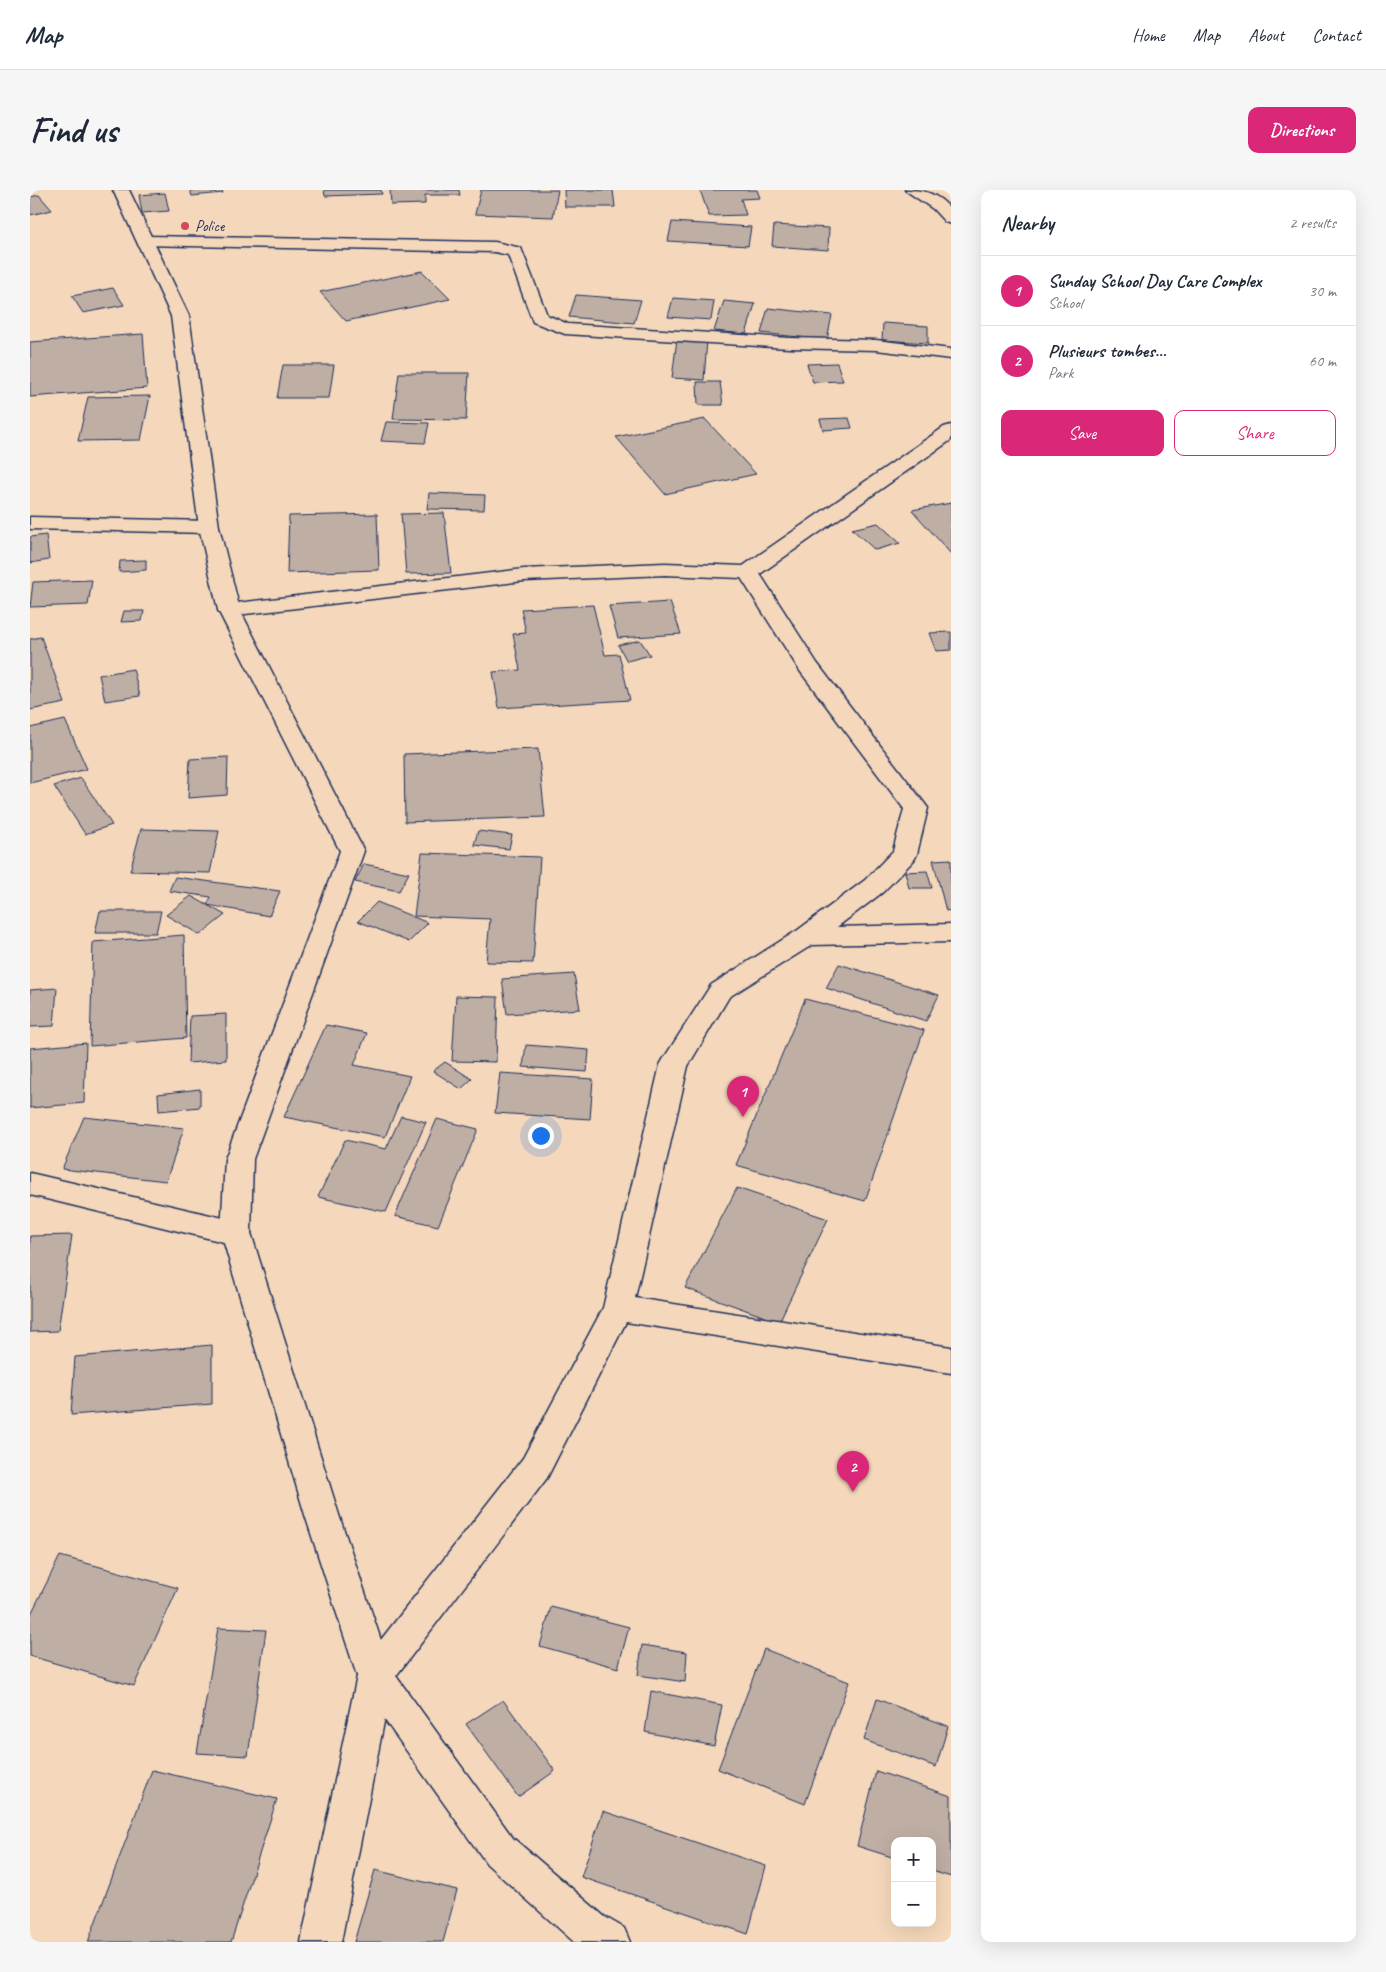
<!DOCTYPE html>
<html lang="en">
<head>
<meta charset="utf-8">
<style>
  body { margin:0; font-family:Caveat,sans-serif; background:#f6f6f7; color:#1f2937 }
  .controls { position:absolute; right:15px; bottom:15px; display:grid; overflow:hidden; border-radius:10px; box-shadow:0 5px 20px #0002 }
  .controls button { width:45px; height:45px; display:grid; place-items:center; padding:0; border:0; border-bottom:1px solid #e0e1e3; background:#fff; color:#1f2937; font:25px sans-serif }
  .you { position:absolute; left:510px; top:945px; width:18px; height:18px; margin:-12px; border:4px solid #fff; border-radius:50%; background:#1a73e8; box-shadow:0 0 0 8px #1a73e833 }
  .badge { display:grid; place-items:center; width:32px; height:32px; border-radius:50%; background:#db2777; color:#fff; font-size:16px; font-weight:700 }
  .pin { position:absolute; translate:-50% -41px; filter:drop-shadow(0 1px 2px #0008) }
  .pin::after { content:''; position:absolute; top:26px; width:18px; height:15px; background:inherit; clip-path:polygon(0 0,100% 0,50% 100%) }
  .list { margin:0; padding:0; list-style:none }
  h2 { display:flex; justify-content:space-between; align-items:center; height:65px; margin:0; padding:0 20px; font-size:21px }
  h2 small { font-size:16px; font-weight:400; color:#747a83 }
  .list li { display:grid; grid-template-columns:32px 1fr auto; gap:15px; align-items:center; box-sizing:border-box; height:70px; padding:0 20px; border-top:1px solid #e0e1e3 }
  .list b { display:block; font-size:19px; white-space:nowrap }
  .list p { margin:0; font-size:16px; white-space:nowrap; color:#747a83 }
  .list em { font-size:16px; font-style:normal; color:#747a83 }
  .actions { display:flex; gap:10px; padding:15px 20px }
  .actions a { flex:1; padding:11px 0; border:1px solid #db2777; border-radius:10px; text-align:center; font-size:18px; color:#db2777 }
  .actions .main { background:#db2777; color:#fff }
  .map { position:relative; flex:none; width:921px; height:1752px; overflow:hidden; border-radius:10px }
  header { display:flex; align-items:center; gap:30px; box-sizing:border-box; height:70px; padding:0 25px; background:#fff; border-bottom:1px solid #e0e1e3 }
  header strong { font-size:24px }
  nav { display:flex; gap:28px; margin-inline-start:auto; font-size:18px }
  .intro { display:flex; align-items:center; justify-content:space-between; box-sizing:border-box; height:120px; padding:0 30px }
  h1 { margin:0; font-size:35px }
  .button { padding:12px 22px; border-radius:10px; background:#db2777; color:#fff; font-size:18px; font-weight:700 }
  main { display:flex; gap:30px; padding:0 30px }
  aside { flex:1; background:#fff; border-radius:10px; box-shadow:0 5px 20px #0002 }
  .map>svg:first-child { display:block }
  .building { fill:#bfaea4; stroke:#1b2f5e }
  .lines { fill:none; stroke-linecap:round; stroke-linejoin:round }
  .minor-casing { stroke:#1b2f5e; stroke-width:3 }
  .major-casing { stroke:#1b2f5e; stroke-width:3 }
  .minor { fill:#f5d8bb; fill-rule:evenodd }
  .major { fill:#f5d8bb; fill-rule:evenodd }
  .poi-dot { fill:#d1495b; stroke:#f5d8bb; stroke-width:2 }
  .labels { text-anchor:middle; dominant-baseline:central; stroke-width:5; stroke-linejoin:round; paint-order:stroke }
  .far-poi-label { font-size:16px; fill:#1b2f5e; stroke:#f5d8bb; text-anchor:start }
</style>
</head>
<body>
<header>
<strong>Map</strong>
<nav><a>Home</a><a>Map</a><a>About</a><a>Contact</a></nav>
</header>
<div class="intro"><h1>Find us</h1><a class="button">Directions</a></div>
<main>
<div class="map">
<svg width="921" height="1752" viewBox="0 0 921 1752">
  <rect width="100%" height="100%" fill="#f5d8bb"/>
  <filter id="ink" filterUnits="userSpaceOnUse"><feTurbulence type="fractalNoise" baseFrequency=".02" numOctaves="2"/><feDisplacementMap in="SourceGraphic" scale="10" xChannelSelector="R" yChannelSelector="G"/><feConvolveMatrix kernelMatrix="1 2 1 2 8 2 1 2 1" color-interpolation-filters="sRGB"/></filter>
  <g filter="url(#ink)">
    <!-- building -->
    <g class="building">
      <polygon points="160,0 192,0 193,3 162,6"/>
      <polygon points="294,0 351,0 352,4 295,6"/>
      <polygon points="360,0 429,0 430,5 395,5 395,14 361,15"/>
      <polygon points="451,0 528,0 523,27 445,24"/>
      <polygon points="534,0 583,0 585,17 535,17"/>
      <polygon points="670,0 727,0 730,8 711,9 716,25 679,26"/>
      <polygon points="135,3 139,21 112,23 109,5"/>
      <polygon points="9,5 22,20 0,25 0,7"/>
      <polygon points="642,32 721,37 718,56 638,51"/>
      <polygon points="744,35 799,38 798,60 742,56"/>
      <polygon points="392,81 420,109 316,131 290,102"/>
      <polygon points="83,98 94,115 53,123 42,106"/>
      <polygon points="546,105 611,110 604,133 539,127"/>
      <polygon points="643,108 684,111 681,130 638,127"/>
      <polygon points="694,111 725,114 716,144 684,141"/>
      <polygon points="738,118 802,125 797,150 731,143"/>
      <polygon points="853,133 898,136 898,153 852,150"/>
      <polygon points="113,144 117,198 0,207 0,152"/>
      <polygon points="647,149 677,150 674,190 642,188"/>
      <polygon points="807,173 813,191 783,192 777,174"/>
      <polygon points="253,175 304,175 299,208 247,208"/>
      <polygon points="369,183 439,183 436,230 363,229"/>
      <polygon points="667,192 690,192 693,215 668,215"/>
      <polygon points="120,206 111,250 48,251 58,207"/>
      <polygon points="819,228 822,238 793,240 790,229"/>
      <polygon points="675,229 726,284 635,304 586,247"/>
      <polygon points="356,232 399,233 395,253 351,251"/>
      <polygon points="399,303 455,305 454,320 397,319"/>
      <polygon points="921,313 921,364 882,320"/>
      <polygon points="414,323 421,383 376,384 371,324"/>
      <polygon points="347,324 349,380 257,383 259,326"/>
      <polygon points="848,333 870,353 845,360 822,339"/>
      <polygon points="16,345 19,370 0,373 0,347"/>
      <polygon points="116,370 116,380 89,382 90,371"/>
      <polygon points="62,390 58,415 0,417 3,392"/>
      <polygon points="640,412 651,444 588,448 579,416"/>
      <polygon points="563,415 575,465 589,464 600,510 469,518 463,482 490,480 483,444 496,443 491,419"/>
      <polygon points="94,421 114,421 112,431 91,432"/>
      <polygon points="921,442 921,460 906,461 899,443"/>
      <polygon points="11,447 35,513 0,520 0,449"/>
      <polygon points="610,450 620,465 597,471 588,455"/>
      <polygon points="103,479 110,506 75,511 69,485"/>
      <polygon points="35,530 57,579 0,593 0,538"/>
      <polygon points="508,559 515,627 375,632 374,564"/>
      <polygon points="198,567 197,605 158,608 160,569"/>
      <polygon points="51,588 82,635 55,644 24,596"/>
      <polygon points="111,639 189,641 180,683 100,681"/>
      <polygon points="448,641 482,645 479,659 444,655"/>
      <polygon points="392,663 510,667 503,773 456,772 460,729 384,726"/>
      <polygon points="921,669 921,720 916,721 903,670"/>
      <polygon points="334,674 379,683 369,701 325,692"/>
      <polygon points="897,681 902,698 879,698 875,682"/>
      <polygon points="145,687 250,701 239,726 177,715 181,707 139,701"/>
      <polygon points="161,706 195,725 170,745 136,725"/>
      <polygon points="347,712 398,733 379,752 328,731"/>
      <polygon points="70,721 131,721 126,743 65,743"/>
      <polygon points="154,745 156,848 60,856 63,752"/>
      <polygon points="809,774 909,805 896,831 796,798"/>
      <polygon points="544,784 550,819 477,824 472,789"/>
      <polygon points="27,798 24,836 0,837 0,800"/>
      <polygon points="426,806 468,807 466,872 422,871"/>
      <polygon points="775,809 894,840 835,1011 706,975"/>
      <polygon points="196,824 196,870 158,873 160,826"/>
      <polygon points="296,835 337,843 324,875 380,886 355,947 254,927"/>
      <polygon points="56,853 54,913 0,918 0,858"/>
      <polygon points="496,855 559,860 557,882 493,877"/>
      <polygon points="415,872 442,889 431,899 403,881"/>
      <polygon points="470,883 563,889 560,929 465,923"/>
      <polygon points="170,899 170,917 129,921 128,904"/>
      <polygon points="371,926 396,932 356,1022 288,1007 315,950 356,959"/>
      <polygon points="54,927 154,938 136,991 32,979"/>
      <polygon points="407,929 448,939 408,1036 365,1026"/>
      <polygon points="707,998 798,1029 749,1132 655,1098"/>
      <polygon points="42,1045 28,1141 0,1142 0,1046"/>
      <polygon points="182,1155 182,1214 41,1225 45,1167"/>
      <polygon points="30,1366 148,1398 104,1496 0,1466 0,1426"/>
      <polygon points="521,1417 599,1437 588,1478 510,1456"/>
      <polygon points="188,1438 236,1440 218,1566 167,1563"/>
      <polygon points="612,1455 657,1462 655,1492 608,1485"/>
      <polygon points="734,1459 819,1492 775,1614 688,1579"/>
      <polygon points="621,1501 692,1515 684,1556 615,1542"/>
      <polygon points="847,1509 918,1536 906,1577 834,1550"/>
      <polygon points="473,1510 525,1581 488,1607 436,1534"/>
      <polygon points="122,1580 247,1609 201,1752 58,1752"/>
      <polygon points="846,1581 921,1606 921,1687 902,1681 902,1651 865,1651 865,1668 827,1656"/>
      <polygon points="573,1621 736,1676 718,1744 551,1687"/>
      <polygon points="345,1680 427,1700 413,1752 324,1752"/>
    </g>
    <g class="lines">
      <defs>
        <g id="minor">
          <path d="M875,0C896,0 906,3 921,19V34L915,32L903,19Z"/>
          <polygon points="116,46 465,52 491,58 517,125 538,134 759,148 846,150 921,159 921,169 846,160 759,158 535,144 503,132 478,65 465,62 110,55 108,51 110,47"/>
          <polygon points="921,235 921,250 730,384 787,473 898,618 887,664 884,670 853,702 807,737 921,734 921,752 782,755 699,807 658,876 605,1108 921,1157 921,1183 596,1132 517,1288 366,1486 483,1648 575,1727 594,1738 600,1752 544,1752 457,1674 332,1498 327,1486 332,1474 493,1268 573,1118 630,875 634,868 681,795 768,740 835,690 863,661 874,619 770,481 711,388 635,385 494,391 199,426 191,425 188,420 191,415 199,414 494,379 635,373 713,376 914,237"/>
          <polygon points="0,327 179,331 186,333 189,337 186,341 179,343 0,339"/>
          <polygon points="0,983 206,1031 217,1035 221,1043 217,1051 206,1055 0,1005"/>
        </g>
        <polygon id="major" points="83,0 99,0 159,126 189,337 210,420 334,661 223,969 221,1043 309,1325 363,1486 311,1752 271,1752 327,1486 275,1325 191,1043 195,969 310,661 188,420 169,337 141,126"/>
      </defs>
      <!-- minor casing -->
      <use href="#minor" class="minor-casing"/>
      <!-- major casing -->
      <use href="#major" class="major-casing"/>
      <!-- minor -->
      <use href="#minor" class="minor"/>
      <!-- major -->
      <use href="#major" class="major"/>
    </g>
  </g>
  <!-- markers -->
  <circle class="poi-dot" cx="155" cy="36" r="5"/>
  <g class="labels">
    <!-- far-poi labels -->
    <g class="far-poi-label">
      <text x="165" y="36">Police</text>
    </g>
  </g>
</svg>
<div class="controls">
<button>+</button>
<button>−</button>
</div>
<div class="you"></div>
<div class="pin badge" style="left:713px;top:927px">1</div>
<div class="pin badge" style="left:823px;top:1302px">2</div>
</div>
<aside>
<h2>Nearby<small>2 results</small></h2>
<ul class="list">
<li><span class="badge">1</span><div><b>Sunday School Day Care Complex</b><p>School</p></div><em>30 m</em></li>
<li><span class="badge">2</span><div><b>Plusieurs tombes...</b><p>Park</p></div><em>60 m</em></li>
</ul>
<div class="actions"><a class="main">Save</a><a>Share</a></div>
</aside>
</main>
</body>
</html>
